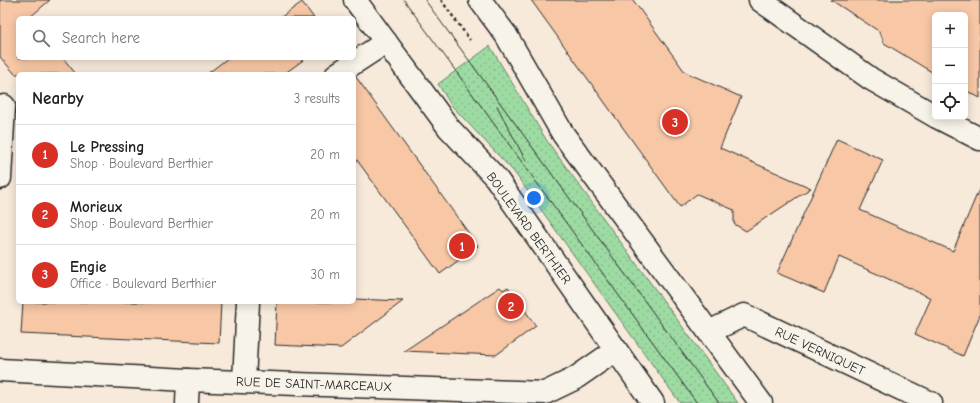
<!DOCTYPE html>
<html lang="en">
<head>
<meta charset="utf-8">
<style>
  body { margin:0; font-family:"Comic Neue",sans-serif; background:#f6f6f6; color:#202124 }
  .controls { position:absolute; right:12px; top:12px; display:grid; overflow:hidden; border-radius:6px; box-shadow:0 2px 10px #0003 }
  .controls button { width:36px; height:36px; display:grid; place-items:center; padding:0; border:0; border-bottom:1px solid #e0e0e0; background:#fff; color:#202124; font:20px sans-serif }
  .you { position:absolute; left:534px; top:198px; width:14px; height:14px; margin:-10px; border:3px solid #fff; border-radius:50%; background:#1a73e8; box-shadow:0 0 0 6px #1a73e833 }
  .badge { display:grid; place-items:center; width:26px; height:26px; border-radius:50%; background:#d93025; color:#fff; font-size:13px; font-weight:700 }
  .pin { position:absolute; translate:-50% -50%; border:2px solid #fff; box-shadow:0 1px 4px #0006 }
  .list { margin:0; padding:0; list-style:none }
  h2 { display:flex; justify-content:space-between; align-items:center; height:52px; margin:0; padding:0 16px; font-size:17px }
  h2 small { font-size:13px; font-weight:400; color:#757577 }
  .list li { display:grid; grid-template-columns:26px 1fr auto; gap:12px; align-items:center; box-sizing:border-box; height:60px; padding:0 16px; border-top:1px solid #e0e0e0 }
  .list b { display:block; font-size:15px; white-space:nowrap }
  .list p { margin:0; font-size:13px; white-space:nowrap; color:#757577 }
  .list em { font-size:13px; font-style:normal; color:#757577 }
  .icon { flex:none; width:22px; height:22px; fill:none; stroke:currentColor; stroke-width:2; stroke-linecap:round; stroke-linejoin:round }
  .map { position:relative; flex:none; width:980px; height:403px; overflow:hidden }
  .search { position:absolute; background:#fff; box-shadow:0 2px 10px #0003; left:16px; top:16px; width:340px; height:44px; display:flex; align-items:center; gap:10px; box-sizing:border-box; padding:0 14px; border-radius:6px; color:#757577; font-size:15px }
  .panel { position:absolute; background:#fff; box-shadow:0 2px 10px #0003; left:16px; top:72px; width:340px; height:232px; border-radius:6px }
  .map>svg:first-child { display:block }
  .grass { fill:url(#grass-dots); stroke:#648367 }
  .building { fill:#f7c7a6; stroke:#2b2b2b }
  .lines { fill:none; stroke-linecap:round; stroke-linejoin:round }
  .minor-casing { stroke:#2b2b2b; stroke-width:25 }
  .primary-casing { stroke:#2b2b2b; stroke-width:25 }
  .path { stroke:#2b2b2b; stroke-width:2.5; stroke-dasharray:3 3; stroke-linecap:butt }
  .minor { stroke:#f7f3e8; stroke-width:22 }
  .primary { stroke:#f7f3e8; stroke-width:22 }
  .tram { stroke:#2b2b2b; stroke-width:1 }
  .labels { text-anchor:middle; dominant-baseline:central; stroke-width:3; stroke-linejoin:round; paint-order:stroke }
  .street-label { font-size:13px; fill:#2b2b2b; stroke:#f7f3e8 }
</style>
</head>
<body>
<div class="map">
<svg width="980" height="403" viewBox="0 0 980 403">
  <defs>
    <pattern id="grass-dots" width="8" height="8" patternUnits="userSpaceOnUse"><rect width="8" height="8" fill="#9ddba3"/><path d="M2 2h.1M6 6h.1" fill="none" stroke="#87bc8c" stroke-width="1.8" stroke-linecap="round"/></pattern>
  </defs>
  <rect width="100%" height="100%" fill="#f7eadb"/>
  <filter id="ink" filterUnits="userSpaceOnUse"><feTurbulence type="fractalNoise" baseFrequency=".025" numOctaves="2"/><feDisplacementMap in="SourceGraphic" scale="8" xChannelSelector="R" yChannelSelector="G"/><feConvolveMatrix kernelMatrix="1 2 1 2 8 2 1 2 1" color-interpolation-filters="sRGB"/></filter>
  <g filter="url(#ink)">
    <!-- grass -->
    <polygon class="grass" points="490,46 547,141 738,403 680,403 514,172 451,105 438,84"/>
    <!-- building -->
    <g class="building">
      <polygon points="0,0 50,0 29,18 18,18 18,58 63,58 76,74 15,74 0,57"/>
      <polygon points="531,0 633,0 685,72 741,97 720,148 811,188 746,231 734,224 734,210 697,194 680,207"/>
      <polygon points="831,0 980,0 980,98 965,90 965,15 935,15 935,74 884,43 880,32"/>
      <polygon points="302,2 314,18 280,18"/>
      <polygon points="228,58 306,58 284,74 207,74"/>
      <polygon points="356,77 478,246 440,274 354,156 354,78"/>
      <polygon points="837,139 883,160 860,210 953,251 980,187 980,315 963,356 915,334 931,298 839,257 824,293 777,273"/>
      <polygon points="500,287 503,290 508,287 536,326 496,355 404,351"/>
      <polygon points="354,299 403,301 341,348 275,345 277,302 354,302"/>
      <polygon points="23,302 221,302 219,343 21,334"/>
    </g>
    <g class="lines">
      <defs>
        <g id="minor">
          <polyline points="760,0 871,79 935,116"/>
          <polyline points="337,74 386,42"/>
          <polyline points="937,117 980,139"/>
          <polyline points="0,178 4,106"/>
          <polyline points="709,332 744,315 931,403"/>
          <polyline points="0,370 188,380 545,393 574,379 616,350"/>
          <polyline points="244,381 248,302"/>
          <polyline points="187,403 188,380"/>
        </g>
        <g id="primary">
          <polyline points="355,0 449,128 496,178 653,403"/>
          <polyline points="480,0 506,35 563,134 761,403"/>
        </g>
      </defs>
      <!-- minor casing -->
      <use href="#minor" class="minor-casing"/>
      <!-- primary casing -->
      <use href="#primary" class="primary-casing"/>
      <!-- path -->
      <polyline class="path" points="441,0 470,40"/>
      <!-- minor -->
      <use href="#minor" class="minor"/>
      <!-- primary -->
      <use href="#primary" class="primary"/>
      <!-- tram -->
      <g class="tram">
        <polyline points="404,0 697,403"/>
        <polyline points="425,0 719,403"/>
        <polyline points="497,106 526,161"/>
      </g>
    </g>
  </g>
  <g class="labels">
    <!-- street labels -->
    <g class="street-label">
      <text transform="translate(529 228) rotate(54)">BOULEVARD BERTHIER</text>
      <text transform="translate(820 351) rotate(25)">RUE VERNIQUET</text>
      <text transform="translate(314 384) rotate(2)">RUE DE SAINT-MARCEAUX</text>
    </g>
  </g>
</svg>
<div class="controls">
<button>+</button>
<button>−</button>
<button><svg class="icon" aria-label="locate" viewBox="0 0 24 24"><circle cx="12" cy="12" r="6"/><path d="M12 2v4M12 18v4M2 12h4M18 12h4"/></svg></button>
</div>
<div class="you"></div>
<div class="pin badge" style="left:462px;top:246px">1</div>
<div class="pin badge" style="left:511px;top:306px">2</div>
<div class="pin badge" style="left:675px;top:122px">3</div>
<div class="search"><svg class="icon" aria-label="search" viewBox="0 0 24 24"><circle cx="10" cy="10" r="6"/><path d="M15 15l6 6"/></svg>Search here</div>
<section class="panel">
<h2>Nearby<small>3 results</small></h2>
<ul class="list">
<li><span class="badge">1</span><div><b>Le Pressing</b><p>Shop · Boulevard Berthier</p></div><em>20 m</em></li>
<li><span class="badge">2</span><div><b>Morieux</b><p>Shop · Boulevard Berthier</p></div><em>20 m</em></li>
<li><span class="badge">3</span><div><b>Engie</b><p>Office · Boulevard Berthier</p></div><em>30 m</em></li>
</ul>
</section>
</div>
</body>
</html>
